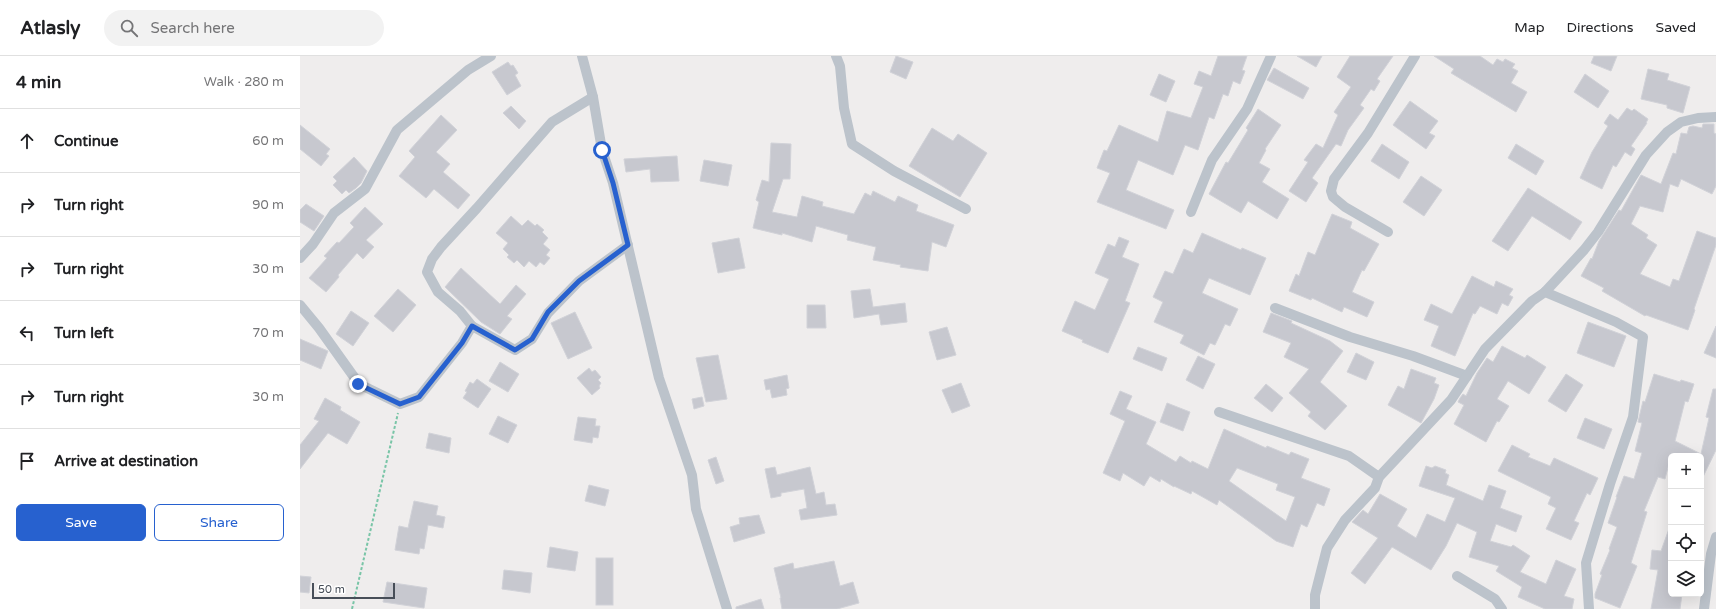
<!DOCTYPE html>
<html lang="en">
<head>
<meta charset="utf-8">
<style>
  body { margin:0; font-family:"Varela Round",sans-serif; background:#f2f2f2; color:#202124 }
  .controls { position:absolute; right:12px; bottom:12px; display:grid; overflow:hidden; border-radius:6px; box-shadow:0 4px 16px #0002 }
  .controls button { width:36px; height:36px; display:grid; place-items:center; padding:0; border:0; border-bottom:1px solid #e0e0e0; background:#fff; color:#202124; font:20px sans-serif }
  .scale { position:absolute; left:12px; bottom:10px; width:83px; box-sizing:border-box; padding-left:4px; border:2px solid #474e58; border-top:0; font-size:11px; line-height:14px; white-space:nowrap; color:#474e58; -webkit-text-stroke:3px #fff; paint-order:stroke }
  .stop { position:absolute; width:12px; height:12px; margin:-9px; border:3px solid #2761cf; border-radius:50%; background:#fff }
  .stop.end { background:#2761cf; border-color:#fff; box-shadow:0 1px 4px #0008 }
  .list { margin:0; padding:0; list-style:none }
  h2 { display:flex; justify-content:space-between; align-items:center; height:52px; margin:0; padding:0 16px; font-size:17px }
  h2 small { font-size:13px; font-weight:400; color:#757577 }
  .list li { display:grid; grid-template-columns:26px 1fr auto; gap:12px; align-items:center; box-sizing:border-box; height:64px; padding:0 16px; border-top:1px solid #e0e0e0 }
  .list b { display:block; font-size:15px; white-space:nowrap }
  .list em { font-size:13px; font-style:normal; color:#757577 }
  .actions { display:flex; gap:8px; padding:12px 16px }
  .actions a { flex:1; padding:9px 0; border:1px solid #2761cf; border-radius:6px; text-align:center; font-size:14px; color:#2761cf }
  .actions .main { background:#2761cf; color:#fff }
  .icon { flex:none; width:22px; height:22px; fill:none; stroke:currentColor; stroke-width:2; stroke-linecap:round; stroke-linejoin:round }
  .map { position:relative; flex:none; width:1416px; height:553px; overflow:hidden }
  header { display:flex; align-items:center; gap:24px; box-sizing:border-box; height:56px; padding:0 20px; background:#fff; border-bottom:1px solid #e0e0e0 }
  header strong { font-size:19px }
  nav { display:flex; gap:22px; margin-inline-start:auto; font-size:14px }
  .search { width:280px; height:36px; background:#f2f2f2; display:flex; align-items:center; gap:10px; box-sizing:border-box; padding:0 14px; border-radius:22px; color:#757577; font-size:15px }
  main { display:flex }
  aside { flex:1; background:#fff }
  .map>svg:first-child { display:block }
  .building { fill:#c7c8cf; stroke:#d1d2d8; fill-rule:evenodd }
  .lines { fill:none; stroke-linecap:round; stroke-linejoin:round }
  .path { stroke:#79c5a7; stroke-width:2; stroke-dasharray:3 2; stroke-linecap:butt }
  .minor { stroke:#bcc3cb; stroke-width:10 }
  .route { stroke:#2761cf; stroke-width:5 }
</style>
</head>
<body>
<header>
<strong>Atlasly</strong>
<div class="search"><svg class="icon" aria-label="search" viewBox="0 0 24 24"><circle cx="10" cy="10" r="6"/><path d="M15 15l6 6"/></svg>Search here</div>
<nav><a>Map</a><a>Directions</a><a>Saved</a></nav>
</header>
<main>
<aside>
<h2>4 min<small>Walk · 280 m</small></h2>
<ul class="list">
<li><svg class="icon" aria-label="ahead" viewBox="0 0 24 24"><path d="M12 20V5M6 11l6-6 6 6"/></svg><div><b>Continue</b></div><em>60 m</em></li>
<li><svg class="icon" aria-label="right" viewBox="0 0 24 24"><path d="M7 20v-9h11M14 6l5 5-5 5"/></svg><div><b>Turn right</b></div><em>90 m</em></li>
<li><svg class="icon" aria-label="right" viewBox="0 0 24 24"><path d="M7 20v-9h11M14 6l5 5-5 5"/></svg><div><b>Turn right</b></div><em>30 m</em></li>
<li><svg class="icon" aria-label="left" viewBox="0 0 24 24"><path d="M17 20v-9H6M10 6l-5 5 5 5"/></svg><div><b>Turn left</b></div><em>70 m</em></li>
<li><svg class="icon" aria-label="right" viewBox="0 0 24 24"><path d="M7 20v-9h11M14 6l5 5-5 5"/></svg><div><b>Turn right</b></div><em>30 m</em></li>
<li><svg class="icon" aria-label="arrive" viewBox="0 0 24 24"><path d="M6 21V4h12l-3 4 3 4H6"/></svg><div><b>Arrive at destination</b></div></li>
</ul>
<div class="actions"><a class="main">Save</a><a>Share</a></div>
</aside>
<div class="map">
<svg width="1416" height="553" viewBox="0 0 1416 553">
  <rect width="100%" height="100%" fill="#efeded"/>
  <!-- building -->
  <g class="building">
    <polygon points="596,0 613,6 606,23 590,16"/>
    <polygon points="918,0 947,0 942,14 945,15 940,28 933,25 928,40 923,38 914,63 909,61 898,94 885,89 873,119 838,104 826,134 874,154 866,173 797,146 810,117 797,112 804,94 807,95 819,69 858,86 867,55 891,62 903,31 894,28 899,15 911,20"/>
    <polygon points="997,0 1022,0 1016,11"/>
    <polygon points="1050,0 1093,0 1077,23 1080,25 1074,35 1071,33 1060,49 1064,52 1048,74 1041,90 1036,88 1012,122 1018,127 1006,146 989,135 1008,106 1004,104 1016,88 1023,92 1038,59 1034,56 1051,31 1037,21"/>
    <polygon points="1134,0 1180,0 1193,9 1197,3 1203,6 1205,3 1215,8 1212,12 1218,15 1211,27 1227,36 1216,56 1151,17 1154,13"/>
    <polygon points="1294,0 1317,0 1311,15 1291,7"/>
    <polygon points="208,6 211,10 213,9 218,17 215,19 221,30 207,39 192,16"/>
    <polygon points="974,12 1009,32 1003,43 967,24"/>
    <polygon points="1348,13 1369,18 1367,24 1390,31 1383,57 1367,52 1367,49 1341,43"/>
    <polygon points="859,18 875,25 866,46 850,39"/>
    <polygon points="1285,18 1309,35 1298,52 1274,36"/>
    <polygon points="1110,45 1138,65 1129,77 1135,80 1126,93 1093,69"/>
    <polygon points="211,50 226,65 219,73 203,57"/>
    <polygon points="1327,52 1332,55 1334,53 1348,63 1346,67 1347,67 1331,90 1335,93 1331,100 1325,96 1316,111 1313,109 1302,133 1280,122 1292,96 1308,70 1304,67 1310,58 1318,64"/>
    <polygon points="958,53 981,69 965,93 966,94 959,107 970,113 962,126 989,143 977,163 948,145 941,157 909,138 926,106 928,107 948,74 946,72"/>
    <polygon points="141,59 157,74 136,96 150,108 143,116 170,139 158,153 134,133 126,142 99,120 115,101 109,95"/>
    <polygon points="1403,68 1414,68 1414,77 1416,78 1416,130 1412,138 1381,123 1378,131 1370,128 1363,156 1340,150 1331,168 1348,179 1346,182 1357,189 1340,218 1370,231 1373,223 1379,225 1397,175 1416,182 1416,189 1394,253 1395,254 1388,274 1346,259 1345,260 1302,235 1304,232 1281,220 1291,202 1292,203 1299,185 1319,154 1321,155 1341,119 1361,128 1373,97 1376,98 1381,77 1387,78 1389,71 1393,70 1402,72"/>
    <polygon points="0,69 30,93 26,98 29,100 21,110 0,93"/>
    <polygon points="632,72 653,85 658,78 687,97 660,141 609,110"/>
    <polygon points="471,87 491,88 490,123 483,123 472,156 497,161 502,140 523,146 522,150 554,158 565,137 571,140 573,135 595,146 598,140 618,149 616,155 654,169 646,191 632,186 628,215 600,211 601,209 573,204 576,191 547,184 548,179 516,170 512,186 482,177 482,179 453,172 459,146 456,144 462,124 469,126"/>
    <polygon points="1082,88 1109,106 1099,123 1071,105"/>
    <polygon points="1216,88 1244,105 1236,119 1208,102"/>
    <polygon points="377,100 379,125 351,126 350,113 326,116 324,103"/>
    <polygon points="54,101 67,115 61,127 56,132 49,137 46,134 42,138 33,129 37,125 33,121"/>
    <polygon points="404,104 432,109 428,130 400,125"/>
    <polygon points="1121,120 1142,134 1124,160 1103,146"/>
    <polygon points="1228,132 1282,166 1270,184 1232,160 1208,195 1192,185"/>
    <polygon points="6,148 24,160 14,175 0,166 0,154"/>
    <polygon points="65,151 83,168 66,184 74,191 63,203 57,197 38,219 39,221 26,236 9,222 27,202 24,200 37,186 39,187 54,171 50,167"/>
    <polygon points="1032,158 1052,166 1050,172 1079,188 1064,215 1062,214 1052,236 1074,246 1067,261 1044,251 1042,256 1012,242 1011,244 989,235 996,218 999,220 1008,196 1015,199"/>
    <polygon points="211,160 222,170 228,164 235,170 237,168 244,174 242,176 248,182 243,188 250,194 246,199 250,202 244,209 240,206 236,211 229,205 224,211 217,204 214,207 207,201 209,199 203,193 208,187 196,177"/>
    <polygon points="902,177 941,194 942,192 966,202 950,239 909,222 902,237 938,253 930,270 925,268 915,289 910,287 904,299 880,287 884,279 854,266 863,246 853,241 865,215 873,218 884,193 893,197"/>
    <polygon points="819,181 829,185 822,201 839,208 825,245 830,247 808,297 782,286 783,284 762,275 775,245 795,254 809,223 795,217 808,188 815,191"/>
    <polygon points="439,182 445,212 418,217 412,187"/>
    <polygon points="161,212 200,248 216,229 226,238 207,260 212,263 200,278 181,266 145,231"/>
    <polygon points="1172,220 1194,231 1196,225 1213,233 1209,239 1213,241 1208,250 1202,247 1197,258 1180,250 1175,258 1173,257 1155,300 1131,290 1139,270 1124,264 1131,248 1152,258"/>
    <polygon points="98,233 116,249 93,276 74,260"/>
    <polygon points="570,233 573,251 605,247 607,266 581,269 579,258 554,262 551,235"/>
    <polygon points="507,249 525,249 526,272 507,272"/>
    <polygon points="51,255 69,267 53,290 36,278"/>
    <polygon points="275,256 292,292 268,303 251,267"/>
    <polygon points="971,257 992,265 991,267 1030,285 1043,295 1020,326 1047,350 1025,374 1008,360 1011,356 989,337 1009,313 984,301 991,287 963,276"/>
    <polygon points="1288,266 1326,280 1314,311 1277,297"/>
    <polygon points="1416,270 1416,302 1404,297"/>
    <polygon points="647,271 656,299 637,304 629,276"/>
    <polygon points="0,283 28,295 21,313 0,304"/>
    <polygon points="1202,290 1225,302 1227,299 1246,311 1229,338 1208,325 1197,343 1209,350 1199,366 1197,365 1186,386 1154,368 1164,349 1158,346 1160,342 1163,338 1166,340 1177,317 1187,302 1193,306"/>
    <polygon points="838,291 867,302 862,315 833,303"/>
    <polygon points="1056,297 1074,306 1066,324 1047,316"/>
    <polygon points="418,299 427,343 406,346 396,302"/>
    <polygon points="898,300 915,308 903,333 886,324"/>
    <polygon points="200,306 219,318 208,336 189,325"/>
    <polygon points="289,312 292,316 295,314 301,321 298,324 301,327 299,330 300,332 292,339 277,322"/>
    <polygon points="1111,313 1136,322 1134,327 1139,329 1134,343 1121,367 1088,349 1098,330 1104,333"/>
    <polygon points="1266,318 1283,329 1266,356 1248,345"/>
    <polygon points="1354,318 1380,326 1381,324 1394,328 1388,346 1385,345 1375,385 1401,398 1409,362 1406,361 1413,333 1416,333 1416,394 1401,425 1401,400 1371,400 1365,423 1358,421 1344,455 1347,456 1331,507 1337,510 1320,552 1295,542 1295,538 1302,519 1300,518 1310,494 1309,493 1317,471 1308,467 1317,441 1316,441 1324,420 1334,423 1342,397 1335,395 1342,367 1338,366 1343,345 1345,346"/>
    <polygon points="487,319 489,332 486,333 487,339 472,342 470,333 466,334 464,324"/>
    <polygon points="177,323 191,333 178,352 163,342 167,336 165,335 170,326 173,328"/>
    <polygon points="661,327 670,350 652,357 642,334"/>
    <polygon points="966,328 983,342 972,356 954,342"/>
    <path d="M820,335L832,340L826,353L856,366L846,388L876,406L880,400L891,407L892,405L908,413L924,373L966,392L967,390L989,399L991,396L1009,403L1001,422L1030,433L1024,450L1017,447L1007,471L1001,468L993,491L976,485L919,444L917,449L892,435L891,438L874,430V431L861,423L860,426L850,420L844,430L823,417L820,425L803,417L825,365L810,358ZM937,412L978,428L976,434L995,441L986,465L929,425Z"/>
    <polygon points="402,341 404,350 394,353 392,343"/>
    <polygon points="25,342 41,351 40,354 60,366 47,388 28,377 0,413 0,389 19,365 14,363"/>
    <polygon points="867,347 890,356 883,375 860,366"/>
    <polygon points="198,360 217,369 208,387 189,378"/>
    <polygon points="278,361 296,363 295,370 300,370 298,382 293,381 292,387 274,384"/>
    <polygon points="1285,362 1312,373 1304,393 1277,382"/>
    <polygon points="129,377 151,382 149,397 126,392"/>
    <polygon points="1212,389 1230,398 1228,401 1250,410 1254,402 1298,422 1290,439 1287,437 1274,465 1279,467 1271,484 1246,473 1256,452 1248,448 1251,441 1198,415"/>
    <polygon points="416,401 424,425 416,428 408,404"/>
    <polygon points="1126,410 1132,412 1135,410 1146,414 1145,417 1149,419 1146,429 1183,445 1189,429 1206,435 1200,452 1222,460 1216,476 1196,468 1190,485 1211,491 1213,489 1230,500 1220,516 1246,528 1256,504 1276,513 1264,540 1274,543 1272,553 1245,553 1218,541 1222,531 1196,515 1199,510 1169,501 1177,476 1157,467 1146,490 1131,514 1092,491 1065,528 1051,517 1078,482 1052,466 1063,454 1068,458 1080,438 1107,453 1097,470 1116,482 1127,458 1145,466 1155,442 1119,430"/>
    <polygon points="475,411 477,419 510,411 516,438 524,436 526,449 535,448 537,459 501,464 499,454 507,452 504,433 481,437 481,440 471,442 465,413"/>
    <polygon points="289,429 309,434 305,450 285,445"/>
    <polygon points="114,445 138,450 136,459 145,461 143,472 128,469 124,493 120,492 119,498 95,494 99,470 108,472"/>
    <polygon points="459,459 465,477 434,486 430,471 440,468 439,462"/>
    <polygon points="1370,470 1371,538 1382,538 1380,553 1351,553 1358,514 1350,513 1352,494 1361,495"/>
    <polygon points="250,491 278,496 275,515 247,511"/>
    <rect x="296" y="502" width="17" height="47"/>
    <polygon points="534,505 540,530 553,526 559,547 537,553 482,553 480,542 481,542 474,512 493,507 494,513"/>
    <polygon points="204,514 232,517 230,537 202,533"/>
    <polygon points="0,520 11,521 9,537 0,536"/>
    <polygon points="87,526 127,532 124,552 83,546"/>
    <polygon points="461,543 464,553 436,553 436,551"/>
  </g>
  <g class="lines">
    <!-- path -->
    <polyline class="path" points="52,553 98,357"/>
    <!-- minor -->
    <g class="minor">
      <polyline points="282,0 293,41 302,94 313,127 359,322 392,419 396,453 427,553"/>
      <polyline points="536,0 540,10 544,52 552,88 594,115 666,153"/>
      <polyline points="891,156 912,104 947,53 971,0"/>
      <polyline points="1088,176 1045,151 1033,141 1031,135 1034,123 1068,77 1115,0"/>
      <polyline points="0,202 13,188 34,157 65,133 97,74 168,14 191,0"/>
      <polyline points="1245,236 1316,266 1343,281 1333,361 1310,428 1286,507 1289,553"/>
      <polyline points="0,249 19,272 59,328 100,348 119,341 162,287 172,270 160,255 138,236 127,216 132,203 141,191 177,152 252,66 293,41"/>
      <polyline points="975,252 1050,281 1113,300 1167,320"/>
      <polyline points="172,270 215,294 232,283 248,257 279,225 328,189"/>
      <polyline points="919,356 1049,400 1079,421"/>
      <polyline points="1157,520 1195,543 1202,553"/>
      <polyline points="1015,553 1015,539 1027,492 1045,464 1075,432 1079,421 1151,344 1185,293 1232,245 1245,236 1284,194 1298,176 1346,99 1367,76 1381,66 1398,62 1416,61"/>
      <polyline points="1404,553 1411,498 1416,481"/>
    </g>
  </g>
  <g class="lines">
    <!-- route -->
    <polyline class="route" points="58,328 100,348 119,341 162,287 172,270 215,294 232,283 248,256 279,225 328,189 313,127 302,94"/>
  </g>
</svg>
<div class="controls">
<button>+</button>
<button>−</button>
<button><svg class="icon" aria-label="locate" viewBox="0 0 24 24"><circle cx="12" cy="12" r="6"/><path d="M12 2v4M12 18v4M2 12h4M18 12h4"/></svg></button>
<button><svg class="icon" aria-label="layers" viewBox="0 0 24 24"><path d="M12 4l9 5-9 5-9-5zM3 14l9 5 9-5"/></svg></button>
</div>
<div class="scale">50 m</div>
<div class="stop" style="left:302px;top:94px"></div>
<div class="stop end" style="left:58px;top:328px"></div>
</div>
</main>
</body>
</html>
